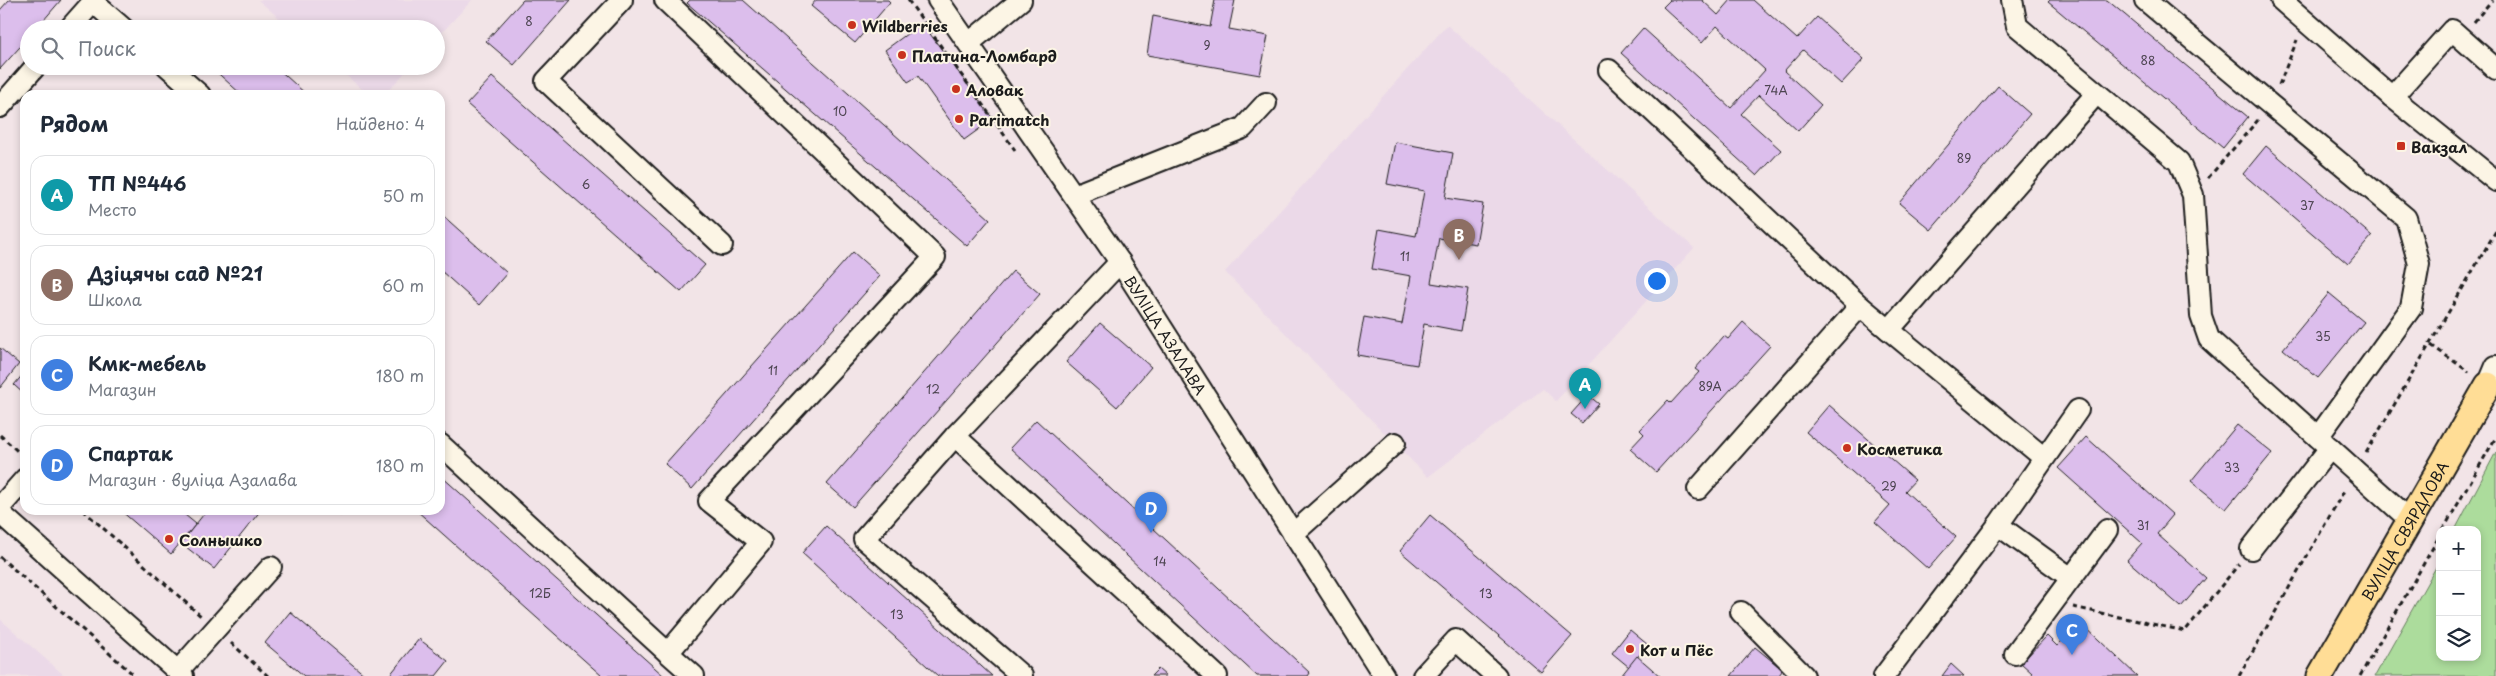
<!DOCTYPE html>
<html lang="ru">
<head>
<meta charset="utf-8">
<style>
  body { margin:0; font-family:"Playpen Sans",sans-serif; background:#f2f2f3; color:#1f2937 }
  .controls { position:absolute; right:15px; bottom:15px; display:grid; overflow:hidden; border-radius:10px; box-shadow:0 2px 8px #0003 }
  .controls button { width:45px; height:45px; display:grid; place-items:center; padding:0; border:0; border-bottom:1px solid #e0e1e3; background:#fff; color:#1f2937; font:25px sans-serif }
  .you { position:absolute; left:1656px; top:280px; width:18px; height:18px; margin:-12px; border:4px solid #fff; border-radius:50%; background:#1a73e8; box-shadow:0 0 0 8px #1a73e833 }
  .badge { display:grid; place-items:center; width:32px; height:32px; border-radius:50%; background:#db2777; color:#fff; font-size:16px; font-weight:700 }
  .pin { position:absolute; translate:-50% -41px; filter:drop-shadow(0 1px 2px #0008) }
  .pin::after { content:''; position:absolute; top:26px; width:18px; height:15px; background:inherit; clip-path:polygon(0 0,100% 0,50% 100%) }
  .list { margin:0; padding:0; list-style:none }
  h2 { display:flex; justify-content:space-between; align-items:center; height:65px; margin:0; padding:0 20px; font-size:21px }
  h2 small { font-size:16px; font-weight:400; color:#747a83 }
  .list li { display:grid; grid-template-columns:32px 1fr auto; gap:15px; align-items:center; box-sizing:border-box; height:80px; margin:0 10px 10px; padding:0 10px; border:1px solid #e0e1e3; border-radius:15px }
  .list b { display:block; font-size:19px; white-space:nowrap }
  .list p { margin:0; font-size:16px; white-space:nowrap; color:#747a83 }
  .list em { font-size:16px; font-style:normal; color:#747a83 }
  .icon { flex:none; width:28px; height:28px; fill:none; stroke:currentColor; stroke-width:2; stroke-linecap:round; stroke-linejoin:round }
  .map { position:relative; flex:none; width:2496px; height:676px; overflow:hidden }
  .search { position:absolute; background:#fff; box-shadow:0 2px 8px #0003; left:20px; top:20px; width:425px; height:55px; display:flex; align-items:center; gap:12px; box-sizing:border-box; padding:0 18px; border-radius:28px; color:#747a83; font-size:19px }
  .panel { position:absolute; background:#fff; box-shadow:0 2px 8px #0003; left:20px; top:90px; width:425px; height:425px; border-radius:15px }
  .map>svg:first-child { display:block }
  .built { fill:#ebd9e8 }
  .green { fill:#acdc9c; stroke:#647c5c }
  .building { fill:#dcbeec; stroke:#1c1c1c }
  .lines { fill:none; stroke-linecap:round; stroke-linejoin:round }
  .minor-casing { stroke:#1c1c1c; stroke-width:24 }
  .major-casing { stroke:#1c1c1c; stroke-width:29 }
  .path { stroke:#1c1c1c; stroke-width:3; stroke-dasharray:5 4; stroke-linecap:butt }
  .minor { stroke:#fcf5e5; stroke-width:20 }
  .major { stroke:#ffdd96; stroke-width:25 }
  .poi-dot { fill:#c8321e; stroke:#fcf5e5; stroke-width:2 }
  .labels { text-anchor:middle; dominant-baseline:central; stroke-width:4; stroke-linejoin:round; paint-order:stroke }
  .number-label { font-size:12px; fill:#4c4450 }
  .poi-label { font-size:15px; font-weight:bold; fill:#1c1c1c; stroke:#fcf5e5; text-anchor:start }
  .street-label { font-size:15px; fill:#1c1c1c; stroke:#fcf5e5 }
</style>
</head>
<body>
<div class="map">
<svg width="2496" height="676" viewBox="0 0 2496 676">
  <rect width="100%" height="100%" fill="#f2e4e7"/>
  <filter id="ink" filterUnits="userSpaceOnUse"><feTurbulence type="fractalNoise" baseFrequency=".02" numOctaves="2"/><feDisplacementMap in="SourceGraphic" scale="10" xChannelSelector="R" yChannelSelector="G"/><feConvolveMatrix kernelMatrix="1 2 1 2 8 2 1 2 1" color-interpolation-filters="sRGB"/></filter>
  <g filter="url(#ink)">
    <!-- built -->
    <g class="built">
      <polygon points="258,0 472,0 436,39 436,29 292,29"/>
      <polygon points="1447,25 1694,248 1556,401 1543,389 1428,477 1225,272"/>
      <polygon points="335,66 411,66 384,95 369,95"/>
      <polygon points="0,619 65,676 0,676"/>
    </g>
    <!-- green -->
    <polygon class="green" points="2496,452 2496,676 2375,676 2440,560 2440,657 2477,657 2477,530 2455,530"/>
    <!-- building -->
    <g class="building">
      <polygon points="9,0 61,0 36,29 29,29 29,37 0,69 0,10"/>
      <polygon points="523,0 571,0 514,65 486,41"/>
      <polygon points="690,0 743,0 990,219 967,246 687,3"/>
      <polygon points="816,0 888,0 890,2 855,43 811,6"/>
      <polygon points="1215,0 1235,0 1229,29 1268,36 1260,75 1147,55 1153,16 1210,27"/>
      <polygon points="1670,0 1702,0 1718,15 1731,0 1753,0 1797,39 1817,17 1864,59 1841,84 1803,50 1784,71 1821,105 1798,131 1759,95 1741,114 1781,150 1757,176 1621,53 1643,28 1731,108 1765,70 1717,26 1702,43 1663,7"/>
      <polygon points="2050,0 2107,0 2248,117 2223,148 2048,2"/>
      <polygon points="222,20 232,29 214,29"/>
      <polygon points="922,23 993,119 964,140 918,76 908,82 885,50"/>
      <polygon points="210,66 275,66 307,95 242,95"/>
      <polygon points="492,77 705,265 681,292 467,104"/>
      <polygon points="1998,86 2030,114 1931,230 1899,203"/>
      <polygon points="1395,142 1453,153 1445,198 1483,204 1476,244 1439,238 1431,283 1468,289 1461,331 1424,324 1417,365 1357,355 1364,317 1402,324 1411,276 1372,269 1379,229 1416,236 1424,191 1387,184"/>
      <polygon points="2266,146 2372,236 2348,264 2243,174"/>
      <polygon points="440,213 507,273 479,305 440,270"/>
      <polygon points="853,252 880,276 692,489 665,464"/>
      <polygon points="1013,271 1040,294 853,507 827,484"/>
      <polygon points="2329,293 2364,322 2318,378 2283,349"/>
      <polygon points="1743,322 1770,346 1656,472 1630,449 1644,434 1640,430 1668,400 1671,403 1699,372 1695,369 1724,336 1728,339"/>
      <polygon points="1100,323 1151,367 1117,407 1066,362"/>
      <polygon points="0,348 19,364 0,388"/>
      <polygon points="25,372 25,395 14,385"/>
      <polygon points="1588,395 1599,404 1582,423 1571,414"/>
      <polygon points="1829,405 1915,480 1905,491 1956,537 1928,569 1875,522 1890,505 1806,432"/>
      <polygon points="1036,420 1310,673 1308,676 1257,676 1010,448"/>
      <polygon points="2237,425 2272,453 2226,509 2191,481"/>
      <polygon points="2086,437 2173,515 2157,534 2206,578 2181,607 2127,560 2142,543 2058,468"/>
      <polygon points="440,475 664,676 602,676 416,510 440,510"/>
      <polygon points="120,510 179,510 196,524 171,554"/>
      <polygon points="207,510 261,510 214,569 181,543"/>
      <polygon points="334,510 347,510 341,516"/>
      <polygon points="1430,515 1572,636 1541,672 1400,551"/>
      <polygon points="826,526 992,676 938,676 802,553"/>
      <polygon points="290,612 366,676 304,676 265,643"/>
      <polygon points="2080,622 2137,676 2030,676 2032,673 2021,663 2047,636 2057,646"/>
      <polygon points="1630,630 1648,645 1629,667 1612,653"/>
      <polygon points="419,639 448,661 436,676 389,676"/>
      <polygon points="1755,647 1783,670 1778,676 1731,676"/>
      <polygon points="1637,656 1660,676 1621,676"/>
      <polygon points="1951,664 1964,676 1942,676"/>
      <polygon points="1158,669 1166,676 1151,676"/>
    </g>
    <g class="lines">
      <defs>
        <g id="minor">
          <polyline points="622,0 546,81 722,245"/>
          <path id="s1" d="M938,0L1120,262L1384,676"/>
          <polyline points="2012,0 2017,26 2179,162 2193,195 2201,316 2209,339 2410,520"/>
          <polyline points="2145,0 2406,218 2419,264 2411,308 2318,437"/>
          <polyline points="2281,0 2392,97 2496,181"/>
          <polyline points="69,29 93,2 124,29"/>
          <polyline points="969,43 1021,0"/>
          <polyline points="167,66 200,95"/>
          <polyline points="1609,70 1860,306 2043,457"/>
          <polyline points="2392,97 2452,30 2496,69"/>
          <polyline points="0,107 36,66"/>
          <polyline points="1074,195 1243,128 1266,103"/>
          <polyline points="1889,330 2096,94"/>
          <polyline points="2488,385 2496,366"/>
          <polyline points="955,436 1217,676"/>
          <polyline points="440,444 668,653 761,542 709,501 935,257 665,0"/>
          <polyline points="1698,489 1860,306"/>
          <polyline points="0,507 25,479"/>
          <polyline points="0,513 183,676"/>
          <polyline points="1998,525 2071,578"/>
          <polyline points="1293,534 1395,443"/>
          <polyline points="2251,549 2330,448"/>
          <polyline points="1741,612 1804,676"/>
          <polyline points="668,653 694,676"/>
          <polyline points="2015,654 2107,530"/>
          <polyline points="178,671 271,567"/>
          <polyline points="1022,676 864,539 955,436 1120,262"/>
          <polyline points="1423,676 1456,640 1496,676"/>
          <polyline points="1884,676 1998,525 2078,410"/>
        </g>
        <g id="major">
          <path id="s2" d="M2320,676L2488,385"/>
        </g>
      </defs>
      <!-- minor casing -->
      <use href="#minor" class="minor-casing"/>
      <!-- major casing -->
      <use href="#major" class="major-casing"/>
      <!-- path -->
      <g class="path">
        <polyline points="908,0 1015,150"/>
        <polyline points="2474,22 2492,0"/>
        <polyline points="2279,85 2297,40"/>
        <polyline points="2208,178 2258,120"/>
        <polyline points="2431,345 2469,372"/>
        <polyline points="0,435 25,458"/>
        <polyline points="2366,453 2496,231"/>
        <polyline points="83,510 202,617"/>
        <polyline points="2443,530 2496,437"/>
        <polyline points="0,557 135,676"/>
        <polyline points="2073,607 2185,631 2239,564"/>
        <polyline points="231,643 268,676"/>
        <polyline points="2239,676 2345,489"/>
        <polyline points="2360,676 2440,535"/>
      </g>
      <!-- minor -->
      <use href="#minor" class="minor"/>
      <!-- major -->
      <use href="#major" class="major"/>
    </g>
  </g>
  <!-- markers -->
  <g class="poi-dot">
    <circle cx="852" cy="25" r="5"/>
    <circle cx="902" cy="55" r="5"/>
    <circle cx="956" cy="89" r="5"/>
    <circle cx="959" cy="119" r="5"/>
    <rect x="2396" y="141" width="10" height="10" rx="2.5"/>
    <circle cx="1847" cy="448" r="5"/>
    <circle cx="169" cy="539" r="5"/>
    <circle cx="1630" cy="649" r="5"/>
  </g>
  <g class="labels">
    <!-- number labels -->
    <g class="number-label">
      <text x="529" y="21">8</text>
      <text x="1207" y="45">9</text>
      <text x="2148" y="60">88</text>
      <text x="1776" y="90">74А</text>
      <text x="840" y="111">10</text>
      <text x="1964" y="158">89</text>
      <text x="586" y="184">6</text>
      <text x="2307" y="205">37</text>
      <text x="1405" y="256">11</text>
      <text x="2323" y="336">35</text>
      <text x="773" y="370">11</text>
      <text x="1710" y="386">89А</text>
      <text x="933" y="389">12</text>
      <text x="2232" y="467">33</text>
      <text x="1889" y="486">29</text>
      <text x="2143" y="525">31</text>
      <text x="1160" y="561">14</text>
      <text x="540" y="593">12Б</text>
      <text x="1486" y="593">13</text>
      <text x="897" y="614">13</text>
    </g>
    <!-- poi labels -->
    <g class="poi-label">
      <text x="862" y="25">Wildberries</text>
      <text x="912" y="55">Платина-Ломбард</text>
      <text x="966" y="89">Аловак</text>
      <text x="969" y="119">Parimatch</text>
      <text x="2411" y="146">Вакзал</text>
      <text x="1857" y="448">Косметика</text>
      <text x="179" y="539">Солнышко</text>
      <text x="1640" y="649">Кот и Пёс</text>
    </g>
    <!-- street labels -->
    <g class="street-label">
      <text stroke="none"><textPath href="#s1" startOffset="405">ВУЛІЦА АЗАЛАВА</textPath></text>
      <text stroke="none"><textPath href="#s2" startOffset="168">ВУЛІЦА СВЯРДЛОВА</textPath></text>
    </g>
  </g>
</svg>
<div class="controls">
<button>+</button>
<button>−</button>
<button><svg class="icon" aria-label="layers" viewBox="0 0 24 24"><path d="M12 4l9 5-9 5-9-5zM3 14l9 5 9-5"/></svg></button>
</div>
<div class="you"></div>
<div class="pin badge" style="left:1585px;top:409px;background:#0f9aa8">A</div>
<div class="pin badge" style="left:1459px;top:260px;background:#8d6e63">B</div>
<div class="pin badge" style="left:2072px;top:655px;background:#3f7fe0">C</div>
<div class="pin badge" style="left:1151px;top:533px;background:#3f7fe0">D</div>
<div class="search"><svg class="icon" aria-label="search" viewBox="0 0 24 24"><circle cx="10" cy="10" r="6"/><path d="M15 15l6 6"/></svg>Поиск</div>
<section class="panel">
<h2>Рядом<small>Найдено: 4</small></h2>
<ul class="list">
<li><span class="badge" style="background:#0f9aa8">A</span><div><b>ТП №446</b><p>Место</p></div><em>50 m</em></li>
<li><span class="badge" style="background:#8d6e63">B</span><div><b>Дзіцячы сад №21</b><p>Школа</p></div><em>60 m</em></li>
<li><span class="badge" style="background:#3f7fe0">C</span><div><b>Кмк-мебель</b><p>Магазин</p></div><em>180 m</em></li>
<li><span class="badge" style="background:#3f7fe0">D</span><div><b>Спартак</b><p>Магазин · вуліца Азалава</p></div><em>180 m</em></li>
</ul>
</section>
</div>
</body>
</html>
